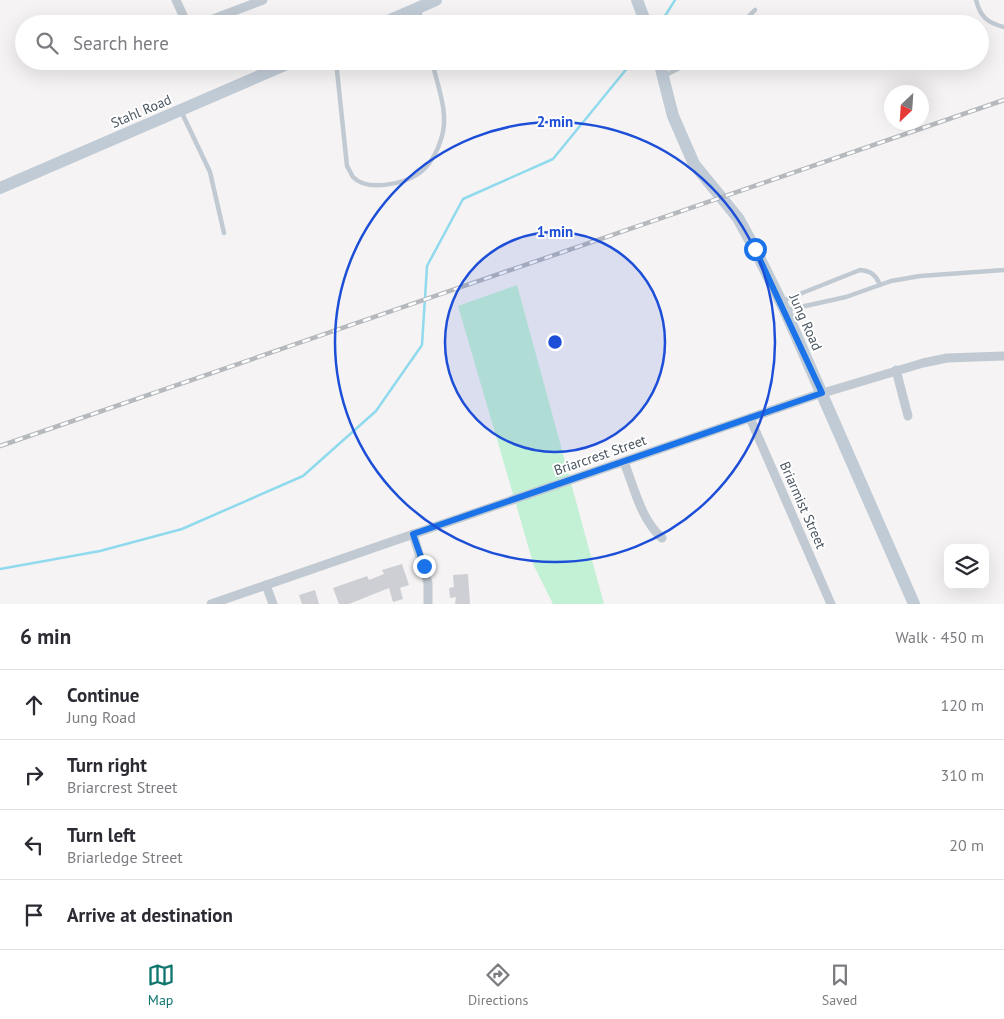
<!DOCTYPE html>
<html lang="en">
<head>
<meta charset="utf-8">
<style>
  body { margin:0; font-family:"PT Sans",sans-serif; background:#f2f2f3; color:#2b2b33 }
  .controls { position:absolute; right:15px; bottom:15px; display:grid; overflow:hidden; border-radius:10px; box-shadow:0 5px 20px #0002 }
  .controls button { width:45px; height:45px; display:grid; place-items:center; padding:0; border:0; border-bottom:1px solid #e1e1e2; background:#fff; color:#2b2b33; font:25px sans-serif }
  .compass { position:absolute; left:884px; top:85px; width:45px; height:45px; border-radius:50%; background:#fff; box-shadow:0 5px 20px #0002; rotate:205deg }
  .stop { position:absolute; width:15px; height:15px; margin:-11px; border:4px solid #1a73e8; border-radius:50%; background:#fff }
  .stop.end { background:#1a73e8; border-color:#fff; box-shadow:0 1px 5px #0008 }
  .list { margin:0; padding:0; list-style:none }
  h2 { display:flex; justify-content:space-between; align-items:center; height:65px; margin:0; padding:0 20px; font-size:21px }
  h2 small { font-size:16px; font-weight:400; color:#7c7c81 }
  .list li { display:grid; grid-template-columns:32px 1fr auto; gap:15px; align-items:center; box-sizing:border-box; height:70px; padding:0 20px; border-top:1px solid #e1e1e2 }
  .list b { display:block; font-size:19px; white-space:nowrap }
  .list p { margin:0; font-size:16px; white-space:nowrap; color:#7c7c81 }
  .list em { font-size:16px; font-style:normal; color:#7c7c81 }
  .icon { flex:none; width:28px; height:28px; fill:none; stroke:currentColor; stroke-width:2; stroke-linecap:round; stroke-linejoin:round }
  .map { position:relative; flex:none; width:1004px; height:604px; overflow:hidden }
  .search { position:absolute; background:#fff; box-shadow:0 5px 20px #0002; left:15px; right:15px; top:15px; height:55px; display:flex; align-items:center; gap:12px; box-sizing:border-box; padding:0 18px; border-radius:28px; color:#7c7c81; font-size:19px }
  .sheet { height:345px; background:#fff }
  nav { display:flex; justify-content:space-around; align-items:center; box-sizing:border-box; height:70px; border-top:1px solid #e1e1e2; background:#fff; font-size:14px; color:#7c7c81 }
  nav a { display:grid; justify-items:center; gap:2px }
  nav .on { color:#0f766e }
  .map>svg:first-child { display:block }
  .green { fill:#c3f1d5 }
  .lines { fill:none; stroke-linecap:round; stroke-linejoin:round }
  .stream { stroke:#90daee; stroke-width:2.5 }
  .building { fill:#cdcfd5 }
  .lane { stroke:#c1cad2; stroke-width:4.5 }
  .street { stroke:#c1cad2; stroke-width:9 }
  .secondary { stroke:#c1cbd6; stroke-width:12 }
  .rail-casing { stroke:#b5b8bd; stroke-width:4.5 }
  .rail { stroke:#fff; stroke-width:2.5; stroke-dasharray:8; stroke-linecap:butt }
  .route { stroke:#1a73e8; stroke-width:6 }
  .ring { fill:none; stroke:#1d4ed8; stroke-width:2.5 }
  .labels { text-anchor:middle; dominant-baseline:central; stroke-width:4; stroke-linejoin:round; paint-order:stroke }
  .street-label { font-size:14px; fill:#4a5661; stroke:#fff }
  .centre { fill:#1d4ed8; stroke:#fff; stroke-width:2.5 }
  .ring-label { font-size:15px; text-anchor:middle; font-weight:bold; fill:#1d4ed8; stroke:#fff; stroke-width:4; stroke-linejoin:round; paint-order:stroke }
</style>
</head>
<body>
<div class="map">
<svg width="1004" height="604" viewBox="0 0 1004 604">
  <rect width="100%" height="100%" fill="#f5f3f3"/>
  <!-- green -->
  <polygon class="green" points="517,285 604,604 553,604 534,566 458,306"/>
  <g class="lines">
    <!-- stream -->
    <g class="stream">
      <polyline points="660,24 675,0"/>
      <polyline points="0,569 100,551 182,529 303,476 376,411 422,345 427,266 463,199 553,159 633,61"/>
    </g>
  </g>
  <!-- building -->
  <g class="building">
    <polygon points="402,564 409,585 400,588 403,599 393,602 389,588 349,604 339,604 333,588 367,576 369,580 384,574 382,570"/>
    <polygon points="468,574 470,604 455,604 456,597 450,598 449,588 454,587 453,575"/>
    <polygon points="315,590 319,604 302,604 299,595"/>
  </g>
  <g class="lines">
    <!-- lane -->
    <g class="lane">
      <path d="M976,0C980,16 987,23 1004,27"/>
      <polyline points="419,9 422,24"/>
      <polyline points="741,24 755,10"/>
      <path d="M336,61L347,166C349,169 351,174 353,177C367,192 403,184 418,174C430,166 438,150 442,136C449,112 437,85 432,61"/>
      <polyline points="664,76 693,61"/>
      <polyline points="181,111 210,172 224,233"/>
      <path d="M782,301L860,270C871,271 876,275 880,285"/>
      <polyline points="787,310 846,297 891,281 920,276 1004,270"/>
    </g>
    <!-- street -->
    <g class="street">
      <polyline points="176,0 187,24"/>
      <polyline points="200,24 263,0"/>
      <polyline points="896,370 908,416"/>
      <polyline points="750,418 831,604"/>
      <path d="M624,462C634,487 641,520 662,538"/>
      <polyline points="413,534 428,583 428,604"/>
      <polyline points="266,585 273,604"/>
      <polyline points="211,604 813,396 923,363 947,358 1004,356"/>
    </g>
    <!-- secondary -->
    <g class="secondary">
      <polyline points="637,0 646,24"/>
      <polyline points="381,24 436,0"/>
      <polyline points="659,61 673,116 694,164 738,218 755,249 785,310 914,604"/>
      <polyline points="0,188 294,61"/>
    </g>
    <defs>
      <polyline id="rail" points="0,446 1004,100"/>
    </defs>
    <!-- rail casing -->
    <use href="#rail" class="rail-casing"/>
    <!-- rail -->
    <use href="#rail" class="rail"/>
  </g>
  <g class="lines">
    <!-- route -->
    <polyline class="route" points="424,566 413,534 822,393 755,249"/>
  </g>
  <!-- distance rings -->
  <circle cx="555" cy="342" r="110" fill="#1d4ed8" fill-opacity=".12"/>
  <g class="ring">
    <circle cx="555" cy="342" r="110"/>
    <circle cx="555" cy="342" r="220"/>
  </g>
  <g class="labels">
    <!-- street labels -->
    <g class="street-label">
      <text transform="translate(141 111) rotate(-23)">Stahl Road</text>
      <text transform="translate(806 322) rotate(66)">Jung Road</text>
      <text transform="translate(600 455) rotate(-19)">Briarcrest Street</text>
      <text transform="translate(803 505) rotate(66)">Briarmist Street</text>
    </g>
  </g>
  <circle cx="555" cy="342" r="8" class="centre"/>
  <g class="ring-label">
    <text x="555" y="127">2 min</text>
    <text x="555" y="237">1 min</text>
  </g>
</svg>
<div class="controls">
<button><svg class="icon" aria-label="layers" viewBox="0 0 24 24"><path d="M12 4l9 5-9 5-9-5zM3 14l9 5 9-5"/></svg></button>
</div>
<svg class="compass" viewBox="-18 -18 36 36"><path d="M0-13l5 13h-10z" fill="#e53935"/><path d="M0 13l5-13h-10z" fill="#7c7c81"/></svg>
<div class="stop" style="left:755px;top:249px"></div>
<div class="stop end" style="left:424px;top:566px"></div>
<div class="search"><svg class="icon" aria-label="search" viewBox="0 0 24 24"><circle cx="10" cy="10" r="6"/><path d="M15 15l6 6"/></svg>Search here</div>
</div>
<section class="sheet">
<h2>6 min<small>Walk · 450 m</small></h2>
<ul class="list">
<li><svg class="icon" aria-label="ahead" viewBox="0 0 24 24"><path d="M12 20V5M6 11l6-6 6 6"/></svg><div><b>Continue</b><p>Jung Road</p></div><em>120 m</em></li>
<li><svg class="icon" aria-label="right" viewBox="0 0 24 24"><path d="M7 20v-9h11M14 6l5 5-5 5"/></svg><div><b>Turn right</b><p>Briarcrest Street</p></div><em>310 m</em></li>
<li><svg class="icon" aria-label="left" viewBox="0 0 24 24"><path d="M17 20v-9H6M10 6l-5 5 5 5"/></svg><div><b>Turn left</b><p>Briarledge Street</p></div><em>20 m</em></li>
<li><svg class="icon" aria-label="arrive" viewBox="0 0 24 24"><path d="M6 21V4h12l-3 4 3 4H6"/></svg><div><b>Arrive at destination</b></div></li>
</ul>
</section>
<nav>
<a class="on"><svg class="icon" aria-label="map" viewBox="0 0 24 24"><path d="M3 6l6-2 6 2 6-2v14l-6 2-6-2-6 2zM9 4v14M15 6v14"/></svg>Map</a>
<a><svg class="icon" aria-label="directions" viewBox="0 0 24 24"><path d="M12 3l9 9-9 9-9-9zM9 14v-3h6M13 9l2 2-2 2"/></svg>Directions</a>
<a><svg class="icon" aria-label="saved" viewBox="0 0 24 24"><path d="M7 4h10v16l-5-4-5 4z"/></svg>Saved</a>
</nav>
</body>
</html>
